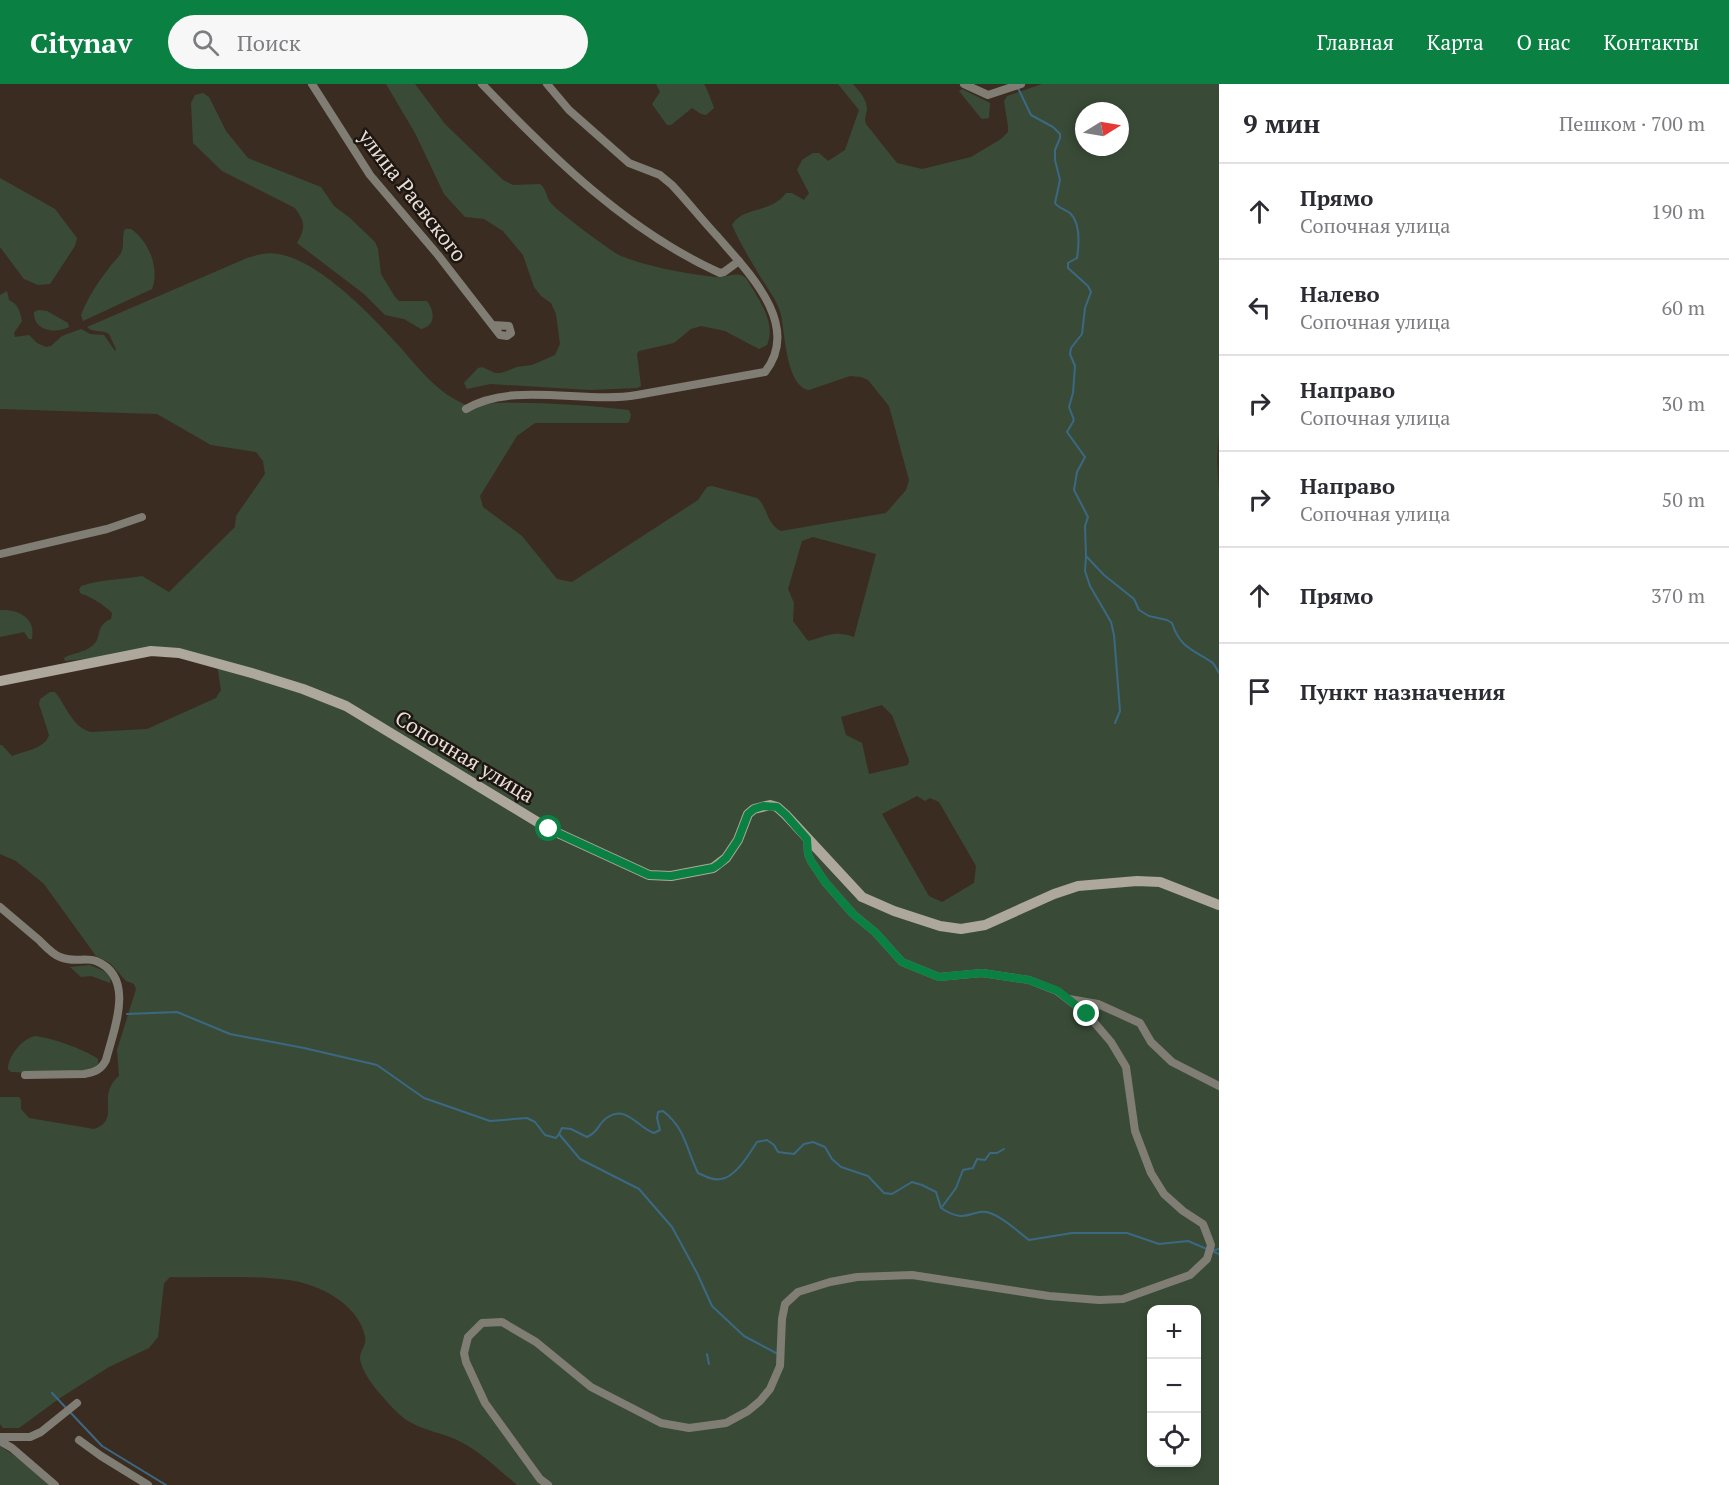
<!DOCTYPE html>
<html lang="ru">
<head>
<meta charset="utf-8">
<style>
  body { margin:0; font-family:"PT Serif",serif; background:#f7f7f7; color:#2b2b33 }
  .controls { position:absolute; right:18px; bottom:18px; display:grid; overflow:hidden; border-radius:12px; box-shadow:0 3px 9px #0003 }
  .controls button { width:54px; height:54px; display:grid; place-items:center; padding:0; border:0; border-bottom:2px solid #e1e1e2; background:#fff; color:#2b2b33; font:30px sans-serif }
  .compass { position:absolute; left:1075px; top:18px; width:54px; height:54px; border-radius:50%; background:#fff; box-shadow:0 3px 9px #0003; rotate:79deg }
  .stop { position:absolute; width:18px; height:18px; margin:-14px; border:4px solid #0b8043; border-radius:50%; background:#fff }
  .stop.end { background:#0b8043; border-color:#fff; box-shadow:0 2px 6px #0008 }
  .list { margin:0; padding:0; list-style:none }
  h2 { display:flex; justify-content:space-between; align-items:center; height:78px; margin:0; padding:0 24px; font-size:26px }
  h2 small { font-size:20px; font-weight:400; color:#7c7c81 }
  .list li { display:grid; grid-template-columns:39px 1fr auto; gap:18px; align-items:center; box-sizing:border-box; height:96px; padding:0 24px; border-top:2px solid #e1e1e2 }
  .list b { display:block; font-size:22px; white-space:nowrap }
  .list p { margin:0; font-size:20px; white-space:nowrap; color:#7c7c81 }
  .list em { font-size:20px; font-style:normal; color:#7c7c81 }
  .icon { flex:none; width:33px; height:33px; fill:none; stroke:currentColor; stroke-width:2; stroke-linecap:round; stroke-linejoin:round }
  .map { position:relative; flex:none; width:1219px; height:1401px; overflow:hidden }
  header { display:flex; align-items:center; gap:36px; box-sizing:border-box; height:84px; padding:0 30px; background:#0b8043; color:#fff }
  header strong { font-size:28px }
  nav { display:flex; gap:33px; margin-inline-start:auto; font-size:21px }
  .search { width:420px; height:54px; background:#f7f7f7; display:flex; align-items:center; gap:15px; box-sizing:border-box; padding:0 21px; border-radius:33px; color:#7c7c81; font-size:22px }
  main { display:flex }
  aside { flex:1; background:#fff }
  .map>svg:first-child { display:block }
  .green { fill:#394b37; fill-rule:evenodd }
  .lines { fill:none; stroke-linecap:round; stroke-linejoin:round }
  .stream { stroke:#3b6883; stroke-width:2 }
  .minor { stroke:#807d74; stroke-width:8 }
  .secondary { stroke:#ada89b; stroke-width:10 }
  .route { stroke:#0b8043; stroke-width:8 }
  .labels { text-anchor:middle; dominant-baseline:central; stroke-width:5; stroke-linejoin:round; paint-order:stroke }
  .street-label { font-size:21px; fill:#e9dfd8; stroke:#1d1611 }
</style>
</head>
<body>
<header>
<strong>Citynav</strong>
<div class="search"><svg class="icon" aria-label="search" viewBox="0 0 24 24"><circle cx="10" cy="10" r="6"/><path d="M15 15l6 6"/></svg>Поиск</div>
<nav><a>Главная</a><a>Карта</a><a>О нас</a><a>Контакты</a></nav>
</header>
<main>
<div class="map">
<svg width="1219" height="1401" viewBox="0 0 1219 1401">
  <rect width="100%" height="100%" fill="#3b2c21"/>
  <!-- green -->
  <g class="green">
    <path d="M386,0H415L445,40L503,96L513,101L540,100C547,105 546,114 551,119C558,128 612,168 621,172C652,184 683,189 715,193C727,195 735,186 746,194C757,213 777,238 767,261L759,265L725,247L701,242L691,245L674,259L639,267L637,270L641,302L637,304L590,306L490,300L467,305L464,299L478,284L482,283L495,289H501L517,283L532,281L555,271L560,260L556,230L551,219L541,212L534,203L523,171L503,147L484,135L465,133L444,110L415,49Z"/>
    <path d="M656,0H704C706,2 714,23 714,24L706,31L701,30L692,24L671,41H667L652,20L660,8Z"/>
    <path d="M838,0H853C860,8 867,15 867,26C866,32 864,34 866,40L897,79L922,85L971,73L1001,55L1008,48V42L1004,17L1007,12L1042,0H1219V348L1217,376L1219,409V1401H517C500,1387 483,1370 463,1359C442,1347 416,1347 398,1329C386,1317 361,1291 360,1274C360,1266 367,1261 365,1252C358,1220 319,1200 289,1196C252,1191 208,1194 170,1193L164,1199L158,1253L149,1264L109,1283L60,1314L19,1344H3L0,1340V1013H19L21,1016V1025L29,1034L94,1045C122,1036 95,1012 119,992L117,966L136,905L134,900L126,897L110,879L96,872L44,800L16,777L0,770V661H2L12,672C24,667 45,665 49,651L39,620L40,615L50,608H55C67,623 72,643 91,648L147,645L216,614L221,606L217,581L176,565L65,577L64,574C72,569 84,569 92,562C103,554 94,542 111,535L112,529C107,523 89,511 81,510L79,506L81,502C102,495 121,496 142,492L169,508L235,443L236,432L265,390L263,377L256,368L211,361L157,330L0,325V211L7,207L9,216C18,220 20,227 22,237L14,249L15,253L29,251L37,259L46,263L51,262L62,252L81,245L90,250L104,251L115,267L116,265L109,250C102,245 92,249 87,243L247,174C257,171 267,168 278,170C319,176 373,233 400,263C419,285 437,308 464,320C473,324 486,319 496,319C540,318 585,321 629,326L631,331L629,338L626,339H535L517,352L480,412L483,423L522,452L557,495L572,498L698,416L707,403L712,402L757,414C768,423 766,440 781,447L886,429L906,406L909,396L889,322L868,296L861,293L850,292L809,306C786,302 785,249 781,231C778,218 768,205 761,194C751,177 740,159 732,141C743,122 771,130 786,109H792L804,116L809,109L797,86L802,76L813,69H819L828,77L845,66L859,26ZM1084,27H1120V63H1084ZM813,453L876,470L854,553C833,546 828,552 808,557L793,537L794,519L788,505L802,457ZM882,621L892,631L909,676L908,681L869,690L862,659L846,651L841,633ZM917,712L925,717L930,714L939,718L976,782L974,799L942,818L929,812L882,730ZM1152,1226H1196V1378H1152Z"/>
    <polygon points="962,5 990,19 989,34 982,35 980,33 959,7"/>
    <path d="M203,9L209,13L226,47L248,74L321,103L334,122L350,134L375,158L378,165L381,190L395,213L399,217H427C435,228 436,241 421,245L404,235L385,231L364,210L297,159C306,143 305,138 295,124L222,87L193,59L191,19L195,11Z"/>
    <polygon points="0,94 55,125 77,154 75,162 50,200 38,201 24,195 0,163"/>
    <path d="M125,145H131C149,157 160,185 152,205L83,237L81,231C87,215 98,198 109,184C112,179 118,175 121,169C125,161 121,153 125,145Z"/>
    <path d="M39,226L47,227L68,239L69,243C55,250 33,247 34,228Z"/>
    <path d="M0,526C19,525 36,534 32,555H29L24,548L0,553Z"/>
    <polygon points="90,881 106,888 111,893 110,899 91,892 81,893 70,883"/>
    <path d="M35,952C52,954 84,965 98,975C98,979 99,981 96,984C87,991 25,989 11,988L8,985C8,972 22,955 35,952Z"/>
    <polygon points="0,1362 24,1378 49,1401 0,1401"/>
  </g>
  <g class="lines">
    <!-- stream -->
    <g class="stream">
      <path d="M1017,2L1031,31L1053,43L1060,50V54L1055,66V76L1060,96L1055,119C1059,125 1066,125 1071,130C1081,141 1079,161 1077,174L1068,179V184L1088,202L1091,208L1085,224L1082,250L1071,264L1070,270L1075,282L1073,309L1069,323C1075,340 1076,332 1067,348L1085,373L1077,388L1074,406L1088,433L1085,442L1086,472L1104,491L1134,515L1139,526L1149,532L1167,536L1172,539C1180,563 1191,565 1210,577C1215,579 1216,585 1219,589"/>
      <polyline points="1086,473 1085,487 1090,502 1111,538 1114,551 1120,627 1115,639"/>
      <polyline points="127,930 177,928 230,950 304,964 377,981 424,1014 490,1037 527,1034 535,1038 545,1051 556,1054 559,1050 580,1075 639,1105 672,1143 697,1189 712,1222 744,1252 776,1269"/>
      <path d="M559,1050L562,1044L571,1045L587,1053C599,1048 598,1039 608,1033C627,1021 638,1044 654,1049L660,1046L657,1034L658,1028L663,1027C686,1045 686,1065 698,1089C705,1092 713,1097 721,1095C736,1093 749,1070 757,1058L767,1056L774,1061L778,1068L794,1070L804,1060L813,1058L825,1063L832,1075L841,1083L868,1092L884,1109L892,1110L912,1098L922,1101L936,1108L941,1124C968,1142 972,1123 990,1129C1003,1133 1017,1147 1029,1156L1072,1149H1127L1159,1160L1188,1157L1219,1170"/>
      <polyline points="942,1123 956,1104 963,1086 973,1084 977,1075 985,1076 990,1069 997,1069 1004,1065"/>
      <polyline points="1210,1167 1219,1165"/>
      <polyline points="707,1270 709,1280"/>
      <polyline points="52,1309 102,1362 166,1401"/>
    </g>
    <!-- minor -->
    <g class="minor">
      <polyline points="312,0 370,91 438,171 500,251 507,252 511,249 509,242 493,241"/>
      <path d="M482,0C552,73 627,147 720,189L724,188L739,177"/>
      <polyline points="964,0 988,11 1021,0"/>
      <path d="M466,325C512,297 585,320 637,311L765,288C802,241 748,188 718,153C702,136 688,118 672,101L660,91L629,79L569,26L547,0"/>
      <polyline points="0,470 107,445 142,433"/>
      <path d="M0,823C13,834 26,845 39,856C45,862 52,870 60,873C73,879 85,873 96,877C136,893 114,945 106,976C101,986 95,988 84,990L25,991"/>
      <polyline points="1069,915 1098,920 1140,939 1151,958 1172,978 1219,1002"/>
      <polyline points="0,1353 30,1353 41,1348 77,1319"/>
      <polyline points="79,1356 101,1372 148,1401"/>
      <polyline points="0,1357 12,1364 55,1401"/>
      <polyline points="548,1401 540,1395 485,1319 466,1278 464,1269 468,1253 482,1239 502,1238 536,1258 591,1303 661,1339 689,1344 726,1339 748,1327 760,1317 770,1305 780,1282 782,1235 785,1220 798,1208 830,1198 857,1193 912,1191 1049,1212 1099,1216 1123,1215 1190,1191 1207,1175 1211,1161 1203,1140 1183,1127 1164,1110 1151,1089 1135,1047 1126,983 1111,958 1087,930 1057,907 1029,896 982,889 939,893 902,878 875,848 853,830 825,798 811,777 808,770 807,755"/>
    </g>
    <!-- secondary -->
    <polyline class="secondary" points="0,597 151,567 179,569 255,590 303,605 346,622 549,745 649,791 671,792 713,784 726,774 738,756 748,730 754,725 770,721 777,723 786,731 862,813 894,827 940,842 961,845 985,841 1054,810 1078,802 1137,797 1160,798 1219,821"/>
  </g>
  <g class="lines">
    <!-- route -->
    <polyline class="route" points="549,745 649,791 671,792 713,784 719,780 726,774 738,756 748,730 754,725 763,722 777,723 786,731 807,755 808,770 811,777 825,798 853,830 875,848 902,878 939,893 982,889 1029,896 1058,907 1087,930"/>
  </g>
  <g class="labels">
    <!-- street labels -->
    <g class="street-label">
      <text transform="translate(413 111) rotate(52)">улица Раевского</text>
      <text transform="translate(465 672) rotate(31)">Сопочная улица</text>
    </g>
  </g>
</svg>
<div class="controls">
<button>+</button>
<button>−</button>
<button><svg class="icon" aria-label="locate" viewBox="0 0 24 24"><circle cx="12" cy="12" r="6"/><path d="M12 2v4M12 18v4M2 12h4M18 12h4"/></svg></button>
</div>
<svg class="compass" viewBox="-18 -18 36 36"><path d="M0-13l5 13h-10z" fill="#e53935"/><path d="M0 13l5-13h-10z" fill="#7c7c81"/></svg>
<div class="stop" style="left:549px;top:745px"></div>
<div class="stop end" style="left:1087px;top:930px"></div>
</div>
<aside>
<h2>9 мин<small>Пешком · 700 m</small></h2>
<ul class="list">
<li><svg class="icon" aria-label="ahead" viewBox="0 0 24 24"><path d="M12 20V5M6 11l6-6 6 6"/></svg><div><b>Прямо</b><p>Сопочная улица</p></div><em>190 m</em></li>
<li><svg class="icon" aria-label="left" viewBox="0 0 24 24"><path d="M17 20v-9H6M10 6l-5 5 5 5"/></svg><div><b>Налево</b><p>Сопочная улица</p></div><em>60 m</em></li>
<li><svg class="icon" aria-label="right" viewBox="0 0 24 24"><path d="M7 20v-9h11M14 6l5 5-5 5"/></svg><div><b>Направо</b><p>Сопочная улица</p></div><em>30 m</em></li>
<li><svg class="icon" aria-label="right" viewBox="0 0 24 24"><path d="M7 20v-9h11M14 6l5 5-5 5"/></svg><div><b>Направо</b><p>Сопочная улица</p></div><em>50 m</em></li>
<li><svg class="icon" aria-label="ahead" viewBox="0 0 24 24"><path d="M12 20V5M6 11l6-6 6 6"/></svg><div><b>Прямо</b></div><em>370 m</em></li>
<li><svg class="icon" aria-label="arrive" viewBox="0 0 24 24"><path d="M6 21V4h12l-3 4 3 4H6"/></svg><div><b>Пункт назначения</b></div></li>
</ul>
</aside>
</main>
</body>
</html>
